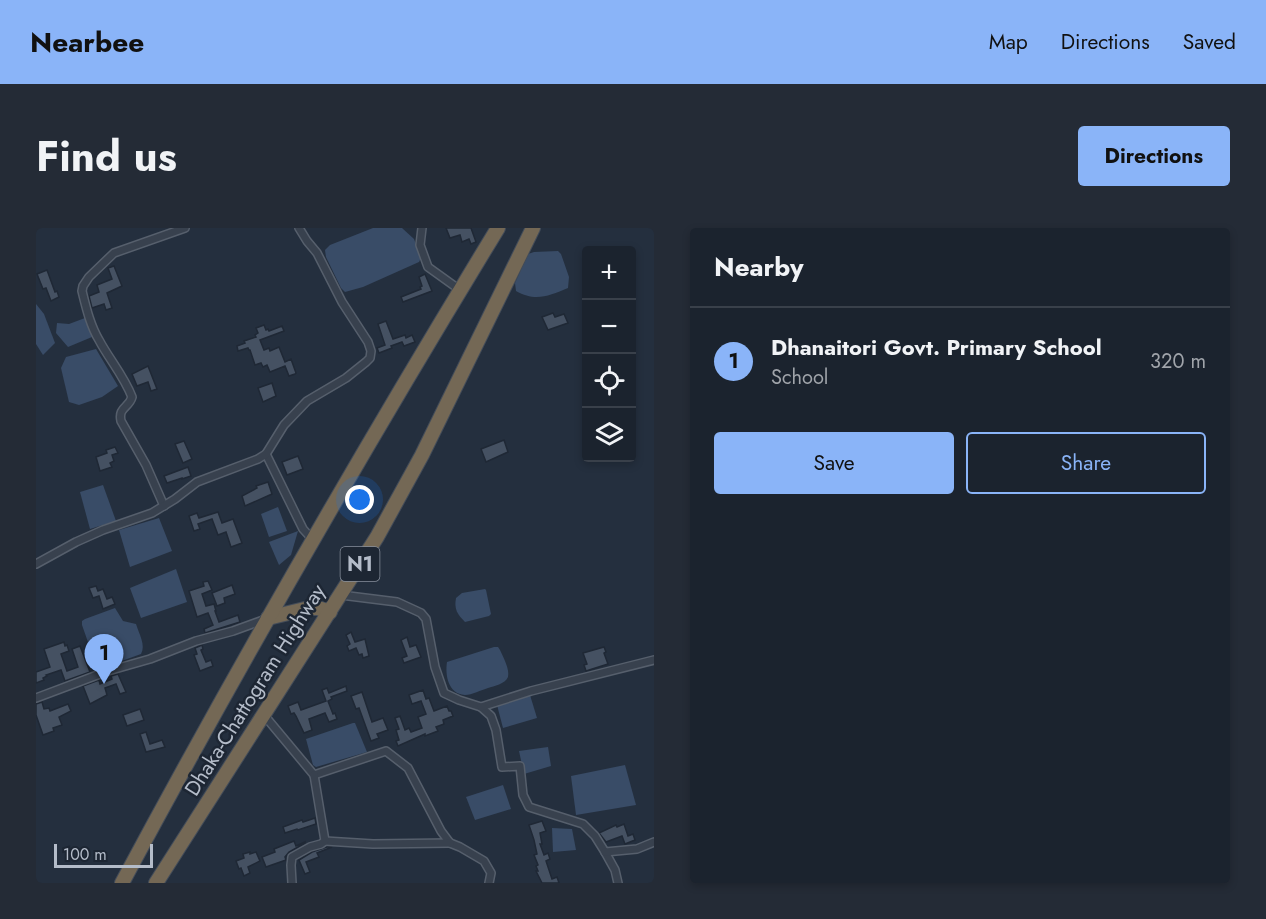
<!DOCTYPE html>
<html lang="en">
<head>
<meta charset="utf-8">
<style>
  body { margin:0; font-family:Jost,sans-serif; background:#242b36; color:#f1f3f6 }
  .controls { position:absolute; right:18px; top:18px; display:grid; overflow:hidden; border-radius:6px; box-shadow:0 3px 9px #0003 }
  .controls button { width:54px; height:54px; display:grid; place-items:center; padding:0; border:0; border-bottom:2px solid #39404a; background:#1b232e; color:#f1f3f6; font:30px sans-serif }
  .scale { position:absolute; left:18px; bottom:15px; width:99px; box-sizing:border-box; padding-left:6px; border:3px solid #b4bcc9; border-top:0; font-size:16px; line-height:21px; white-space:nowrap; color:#b4bcc9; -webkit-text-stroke:4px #1d2633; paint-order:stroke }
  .you { position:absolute; left:324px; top:272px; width:21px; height:21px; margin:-15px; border:4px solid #fff; border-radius:50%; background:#1a73e8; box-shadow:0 0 0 9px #1a73e833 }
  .badge { display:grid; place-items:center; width:39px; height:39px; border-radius:50%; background:#8ab4f8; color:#111; font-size:20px; font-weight:700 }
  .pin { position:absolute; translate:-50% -50px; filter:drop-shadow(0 2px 3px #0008) }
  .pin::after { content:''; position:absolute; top:32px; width:21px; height:18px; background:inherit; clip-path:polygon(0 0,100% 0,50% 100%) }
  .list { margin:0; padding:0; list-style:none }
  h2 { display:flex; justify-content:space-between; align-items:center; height:78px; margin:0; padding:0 24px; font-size:26px }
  h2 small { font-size:20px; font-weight:400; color:#a0a4aa }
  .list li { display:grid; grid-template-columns:39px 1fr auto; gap:18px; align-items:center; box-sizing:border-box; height:108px; padding:0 24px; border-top:2px solid #39404a }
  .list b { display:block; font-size:22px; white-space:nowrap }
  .list p { margin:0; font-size:20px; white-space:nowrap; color:#a0a4aa }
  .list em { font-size:20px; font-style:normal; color:#a0a4aa }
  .actions { display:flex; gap:12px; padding:18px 24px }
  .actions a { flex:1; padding:14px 0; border:2px solid #8ab4f8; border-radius:6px; text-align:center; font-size:21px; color:#8ab4f8 }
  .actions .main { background:#8ab4f8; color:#111 }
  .icon { flex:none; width:33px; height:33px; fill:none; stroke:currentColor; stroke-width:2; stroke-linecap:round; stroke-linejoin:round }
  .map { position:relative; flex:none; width:618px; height:655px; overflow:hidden; border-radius:6px }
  header { display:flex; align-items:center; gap:36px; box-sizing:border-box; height:84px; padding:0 30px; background:#8ab4f8; color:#111 }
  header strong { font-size:28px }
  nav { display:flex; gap:33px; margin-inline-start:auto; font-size:21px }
  .intro { display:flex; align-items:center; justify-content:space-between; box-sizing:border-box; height:144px; padding:0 36px }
  h1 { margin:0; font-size:42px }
  .button { padding:15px 27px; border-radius:6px; background:#8ab4f8; color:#111; font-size:21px; font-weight:700 }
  main { display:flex; gap:36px; padding:0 36px }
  aside { flex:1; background:#1b232e; border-radius:6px; box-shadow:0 3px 9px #0003 }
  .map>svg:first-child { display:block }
  .water { fill:#394c67 }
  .building { fill:#455162; stroke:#1f2835; stroke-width:1.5 }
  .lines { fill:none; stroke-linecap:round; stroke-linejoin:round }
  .street-casing { stroke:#565f6c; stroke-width:10 }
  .highway-casing { stroke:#434c59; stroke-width:16 }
  .street { stroke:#38414e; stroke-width:7 }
  .highway { stroke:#746855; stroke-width:14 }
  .labels { text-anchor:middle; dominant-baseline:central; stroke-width:5; stroke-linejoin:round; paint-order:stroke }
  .shield { fill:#1d2633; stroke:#878f9c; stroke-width:1.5 }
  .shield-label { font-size:20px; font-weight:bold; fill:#b4bcc9 }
  .street-label { font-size:21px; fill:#b4bcc9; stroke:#1d2633 }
</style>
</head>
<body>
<header>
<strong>Nearbee</strong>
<nav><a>Map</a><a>Directions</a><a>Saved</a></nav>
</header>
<div class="intro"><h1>Find us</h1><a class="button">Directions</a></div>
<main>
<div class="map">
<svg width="618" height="655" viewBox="0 0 618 655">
  <rect width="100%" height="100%" fill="#242f3e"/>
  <!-- water -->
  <g class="water">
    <polygon points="337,0 366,0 378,11 385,30 383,34 327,59 309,64 305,60 290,29 289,22 294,17"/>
    <path d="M522,23L525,26L533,49L532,60C513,68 499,74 480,63L479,55L492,26L498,24Z"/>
    <polygon points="0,76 8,86 19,115 7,127 0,116"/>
    <polygon points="49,90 56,109 32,119 20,105 21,95 33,96"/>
    <polygon points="60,121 82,158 66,169 43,177 33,174 25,140 30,129"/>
    <polygon points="67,257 80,293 54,301 44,264"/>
    <polygon points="242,279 251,303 233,309 225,286"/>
    <polygon points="123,290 136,323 94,339 83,302"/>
    <polygon points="262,303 255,327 243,337 233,314"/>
    <polygon points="140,341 151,374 105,390 94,360"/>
    <path d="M449,361L450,362L455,386L453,388L429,394C421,386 418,381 420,370L426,365Z"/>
    <path d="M79,380L87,393L100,396C103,406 110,417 105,426L66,440L60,437L46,397V393L49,391Z"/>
    <path d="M458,419H462L464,422C467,429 474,441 472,449C469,456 458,458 452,460C445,462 436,467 429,467C412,466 409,447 411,434Z"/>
    <polygon points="494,467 501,490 467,500 461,477"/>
    <polygon points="317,495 319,495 331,524 280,539 277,537 270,511"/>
    <polygon points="512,519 515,538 488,546 483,523"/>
    <polygon points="589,537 600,577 540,587 535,548"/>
    <polygon points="467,557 475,581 439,592 430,569"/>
    <polygon points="516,600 536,601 540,622 517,624"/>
  </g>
  <!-- building -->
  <g class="building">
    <polygon points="410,0 435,0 440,14 435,16 433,11 426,14 424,7 414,10"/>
    <polygon points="78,38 86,58 71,65 76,80 70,82 68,76 56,80 53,68 63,64 61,57 76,51 72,40"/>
    <polygon points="11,42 19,64 21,63 23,69 15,73 10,60 7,61 1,46"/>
    <polygon points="389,46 396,63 367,74 365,69 385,61 384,59 386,58 383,49"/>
    <polygon points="517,85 519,89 528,86 532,95 512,102 506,89"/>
    <polygon points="350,93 357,111 369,107 370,110 376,107 379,114 368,118 366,114 355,118 356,120 343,125 341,120 349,117 342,96"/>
    <polygon points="228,97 230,102 232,101 233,103 246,98 248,103 224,112 228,122 233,120 234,123 243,119 249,134 255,131 260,145 259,146 253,148 249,138 234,144 231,137 227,139 225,135 219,137 214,122 213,122 212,120 202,123 201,118 209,115 208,113 220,109 219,107 222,105 220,100"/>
    <polygon points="112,138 121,161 115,163 112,154 101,158 96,146"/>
    <polygon points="236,155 240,168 227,174 222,160"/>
    <polygon points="468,212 472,224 450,234 445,221"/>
    <polygon points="148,213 156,231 147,235 139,216"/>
    <polygon points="79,219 82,225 76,227 78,233 74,235 76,239 64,243 60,229 71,225 70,222"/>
    <polygon points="262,228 267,241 251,247 246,234"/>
    <polygon points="152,239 155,248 146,251 146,250 131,255 128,248"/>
    <polygon points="232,254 236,266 209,278 206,268 221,260 220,258"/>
    <polygon points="182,284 186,295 197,291 206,315 195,319 190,304 182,307 176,291 162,296 164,301 158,303 153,288 161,285 163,290"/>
    <polygon points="172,353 176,362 166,366 170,378 178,376 180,383 179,383 183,394 202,387 204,394 169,405 168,401 177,397 172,385 161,389 153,363 168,358 167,354"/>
    <polygon points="196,357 199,366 188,370 189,375 181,378 176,365"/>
    <polygon points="60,358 62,363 67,361 71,371 76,369 79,376 67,381 63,368 57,370 53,360"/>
    <polygon points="315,404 319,414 329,411 333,428 327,430 326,426 323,427 320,420 313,423 311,418 314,416 310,407"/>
    <polygon points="371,409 374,419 380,417 385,429 368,435 366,430 371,428 365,412"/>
    <polygon points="28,414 29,418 31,417 33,423 25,426 31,443 42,439 36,421 44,418 54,444 29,453 25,442 10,447 11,448 7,450 8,452 0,455 0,444 14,439 8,421"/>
    <polygon points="166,417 167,421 165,422 170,434 175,432 177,438 164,443 158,427 161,426 159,420"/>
    <polygon points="568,419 570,424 568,425 572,436 550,443 548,437 551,436 547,425"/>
    <polygon points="82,446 90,464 84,466 80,456 69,460 71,467 54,476 47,458 63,452 64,456 76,451 75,448"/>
    <polygon points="310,458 311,463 295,469 296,471 292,473 297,486 299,485 301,491 293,494 289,485 273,491 276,502 268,505 260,488 258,485 255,486 252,478 262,474 265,482 290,473 286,462 291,460 293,465"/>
    <polygon points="387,462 390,471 393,470 398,483 411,478 413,483 415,483 417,488 407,492 408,496 400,499 402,503 389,508 389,506 362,518 360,513 363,512 360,502 363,501 359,490 364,488 369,502 373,500 375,504 386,500 382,489 390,486 385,473 376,476 373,467"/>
    <polygon points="326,464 336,494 347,490 352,502 341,506 343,510 335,513 323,480 320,481 315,468"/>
    <polygon points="6,474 8,481 13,480 14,483 32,476 35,483 23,489 26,497 17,500 18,503 7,507 0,487 0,476"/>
    <polygon points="104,481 108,492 91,498 87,487"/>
    <polygon points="110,504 114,516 126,512 129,519 110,524 104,506"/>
    <polygon points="279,590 280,596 262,602 261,601 249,605 247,599 266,592 267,594"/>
    <polygon points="506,593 510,603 504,605 506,616 504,616 508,627 512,625 514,631 510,633 516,651 521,649 523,655 506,655 500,643 502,643 500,638 502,637 498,627 501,626 498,612 493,597"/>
    <polygon points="588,596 592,608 597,606 599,612 589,616 586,608 570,614 563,605 580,597 581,599"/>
    <polygon points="258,613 260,618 269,614 269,615 253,624 249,629 250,632 230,639 226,629 239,624 238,621"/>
    <polygon points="291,619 296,619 281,625 283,629 270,634 274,644 269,646 263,632 276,624"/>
    <polygon points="214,624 214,626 220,624 224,633 212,639 214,645 208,648 205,640 203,641 200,633 208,630 207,626"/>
  </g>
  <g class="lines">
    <defs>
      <g id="street">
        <polyline points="386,0 384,17 392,39 424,62"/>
        <polyline points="230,226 267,301 277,312"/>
        <path d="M128,278L110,237L85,193C82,179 93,180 96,169C88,148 73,131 63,112C54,97 50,79 46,63L47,58L53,49L78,25L149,0"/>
        <polyline points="0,336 40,314 67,302 116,285 139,271 161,254 222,231 230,226 248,197 271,173 310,150 330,134 334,130 335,123 332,114 306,74 281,25 271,13 263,0"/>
        <polyline points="305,367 361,374 385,385 390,391 399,439 408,465 423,472 445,479 455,488 460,502 466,539 484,538 487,567 493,579 547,596 559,608 569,624 579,642 582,655"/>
        <polyline points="0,470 72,443 114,431 160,413 197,403 230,391"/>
        <polyline points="445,479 495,463 618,432"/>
        <polyline points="228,487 278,547 350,523 372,540 405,603 414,615 424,619 448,633 455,645 453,655"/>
        <polyline points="289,613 337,616 414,615"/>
        <polyline points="569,624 601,621 618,614"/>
        <polyline points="256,655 255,637 256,629 274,619 285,616 289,613 278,547"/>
      </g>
      <g id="highway">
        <polyline points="232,390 273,380 282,380 294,384"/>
        <path d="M86,655C205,433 331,215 462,0"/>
        <polyline points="120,655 341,309 386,227 497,0"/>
      </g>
    </defs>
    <!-- street casing -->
    <use href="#street" class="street-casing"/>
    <!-- highway casing -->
    <use href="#highway" class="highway-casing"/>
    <!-- street -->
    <use href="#street" class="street"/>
    <!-- highway -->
    <use href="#highway" class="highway"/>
  </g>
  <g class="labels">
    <!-- shield labels -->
    <rect class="shield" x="304.5" y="319" width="39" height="34" rx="4.5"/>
    <g class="shield-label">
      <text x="324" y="336">N1</text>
    </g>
    <!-- street labels -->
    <g class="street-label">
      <text transform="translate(219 462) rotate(-58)">Dhaka-Chattogram Highway</text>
    </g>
  </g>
</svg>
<div class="controls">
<button>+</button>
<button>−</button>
<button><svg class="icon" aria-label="locate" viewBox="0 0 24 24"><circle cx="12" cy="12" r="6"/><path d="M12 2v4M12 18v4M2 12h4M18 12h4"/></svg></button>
<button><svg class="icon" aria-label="layers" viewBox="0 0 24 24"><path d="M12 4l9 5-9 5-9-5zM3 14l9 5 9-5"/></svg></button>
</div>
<div class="scale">100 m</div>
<div class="you"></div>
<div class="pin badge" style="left:68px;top:456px">1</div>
</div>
<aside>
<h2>Nearby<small></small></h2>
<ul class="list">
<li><span class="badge">1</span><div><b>Dhanaitori Govt. Primary School</b><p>School</p></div><em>320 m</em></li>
</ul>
<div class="actions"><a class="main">Save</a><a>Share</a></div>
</aside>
</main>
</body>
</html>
